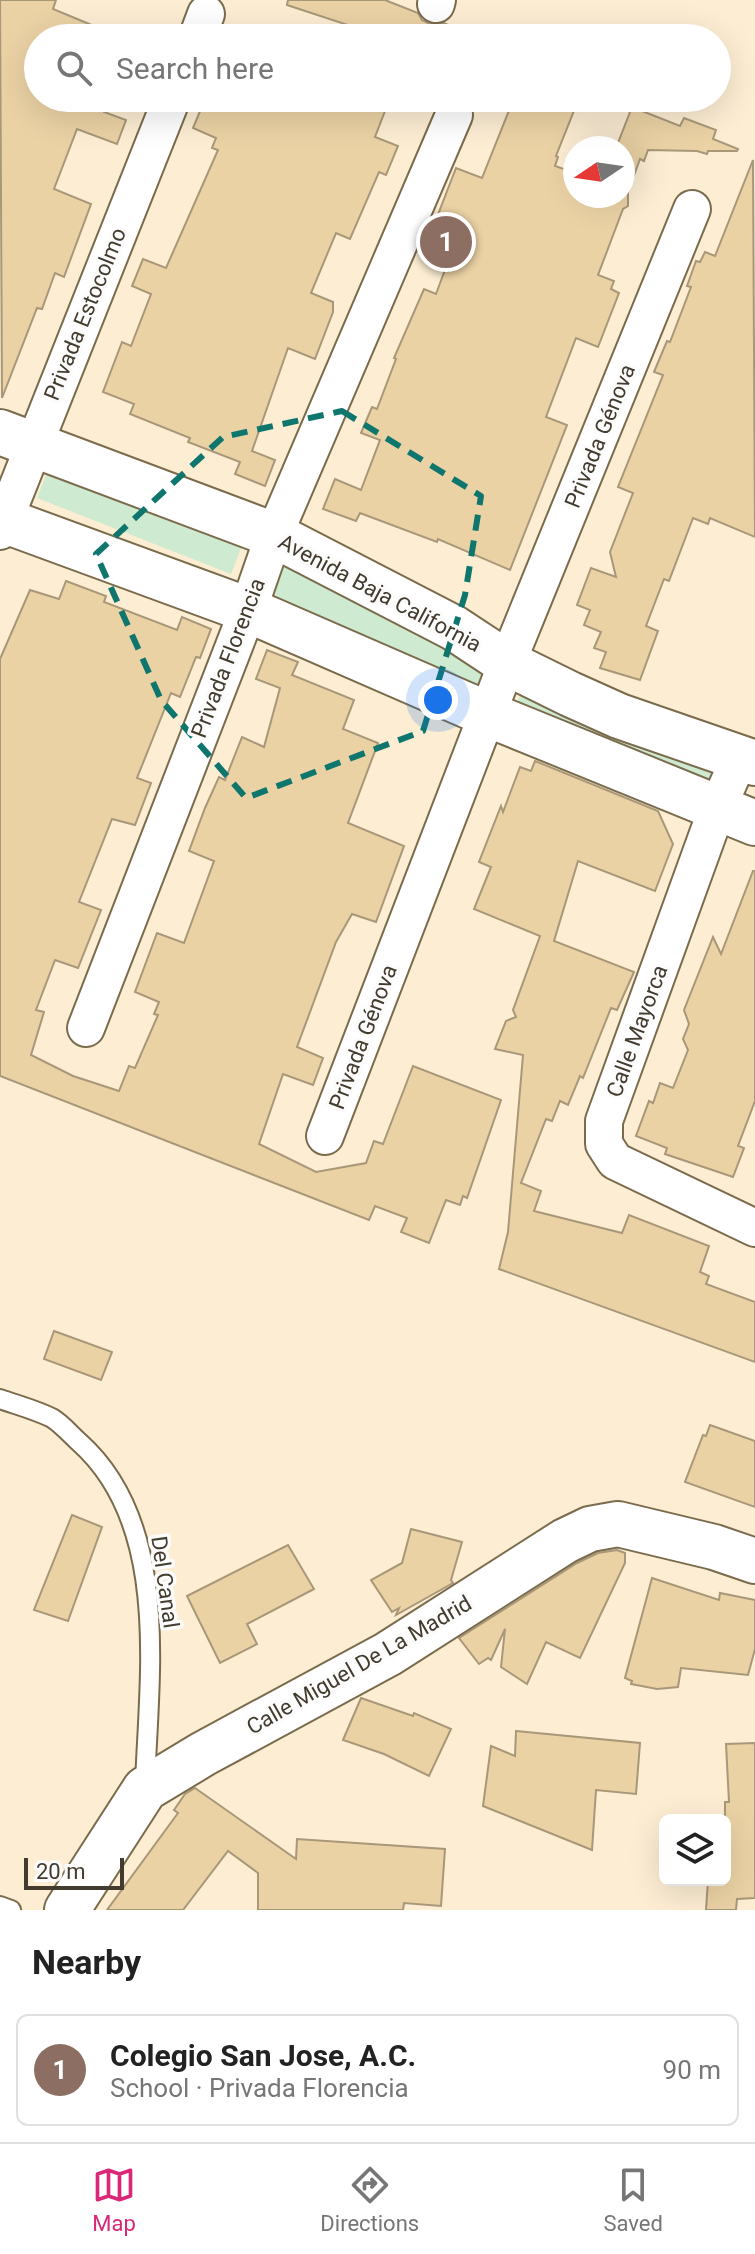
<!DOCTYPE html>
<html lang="en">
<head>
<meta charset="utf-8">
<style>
  body { margin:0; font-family:Roboto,sans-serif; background:#f6f6f6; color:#222 }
  .controls { position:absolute; right:24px; bottom:24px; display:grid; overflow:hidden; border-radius:12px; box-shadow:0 8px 32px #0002 }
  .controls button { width:72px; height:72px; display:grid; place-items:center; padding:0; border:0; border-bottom:2px solid #e0e0e0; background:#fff; color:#222; font:40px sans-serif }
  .compass { position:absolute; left:563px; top:136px; width:72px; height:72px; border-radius:50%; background:#fff; box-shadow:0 8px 32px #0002; rotate:257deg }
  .scale { position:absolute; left:24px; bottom:20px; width:100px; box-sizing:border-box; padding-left:8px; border:4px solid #423b2e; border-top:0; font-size:22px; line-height:28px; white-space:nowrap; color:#423b2e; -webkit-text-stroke:6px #fcfcfc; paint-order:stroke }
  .you { position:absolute; left:438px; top:700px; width:28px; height:28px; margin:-20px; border:6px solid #fff; border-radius:50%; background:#1a73e8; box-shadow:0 0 0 12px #1a73e833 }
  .badge { display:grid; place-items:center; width:52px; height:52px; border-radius:50%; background:#db2777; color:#fff; font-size:26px; font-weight:700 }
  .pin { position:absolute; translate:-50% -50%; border:4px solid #fff; box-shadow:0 2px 8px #0006 }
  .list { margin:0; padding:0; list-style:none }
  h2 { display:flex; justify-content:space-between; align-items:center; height:104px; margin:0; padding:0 32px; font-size:34px }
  h2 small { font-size:26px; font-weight:400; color:#767676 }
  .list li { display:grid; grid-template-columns:52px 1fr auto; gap:24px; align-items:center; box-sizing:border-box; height:112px; margin:0 16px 16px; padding:0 16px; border:2px solid #e0e0e0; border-radius:12px }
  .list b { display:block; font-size:30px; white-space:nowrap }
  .list p { margin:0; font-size:26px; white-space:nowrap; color:#767676 }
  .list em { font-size:26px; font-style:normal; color:#767676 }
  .icon { flex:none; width:44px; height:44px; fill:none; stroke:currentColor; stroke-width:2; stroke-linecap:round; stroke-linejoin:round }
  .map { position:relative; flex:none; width:755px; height:1910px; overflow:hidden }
  .search { position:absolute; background:#fff; box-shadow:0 8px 32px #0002; left:24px; right:24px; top:24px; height:88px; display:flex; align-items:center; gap:20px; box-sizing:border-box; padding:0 28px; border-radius:44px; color:#767676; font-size:30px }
  .sheet { height:232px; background:#fff }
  nav { display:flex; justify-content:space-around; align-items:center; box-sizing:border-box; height:112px; border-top:2px solid #e0e0e0; background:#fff; font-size:22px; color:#767676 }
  nav a { display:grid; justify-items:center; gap:4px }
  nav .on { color:#db2777 }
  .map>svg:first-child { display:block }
  .green { fill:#ceead1 }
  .building { fill:#ebd2a5; stroke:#a89778; stroke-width:2 }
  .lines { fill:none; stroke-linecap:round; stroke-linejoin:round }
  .lane-casing { stroke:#7b6b4d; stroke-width:22 }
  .street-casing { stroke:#7b6b4d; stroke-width:40 }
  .secondary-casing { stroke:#7b6b4d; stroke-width:48 }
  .lane { stroke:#fff; stroke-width:18 }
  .street { stroke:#fff; stroke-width:36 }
  .secondary { stroke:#fff; stroke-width:44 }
  .marked { fill:none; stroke:#0f766e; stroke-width:6; stroke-dasharray:16 10; stroke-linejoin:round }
  .labels { text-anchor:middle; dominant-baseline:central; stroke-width:7; stroke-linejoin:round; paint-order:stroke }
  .street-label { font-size:22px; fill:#423b2e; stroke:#fcfcfc }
</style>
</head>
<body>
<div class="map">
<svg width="755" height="1910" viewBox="0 0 755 1910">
  <rect width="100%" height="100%" fill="#fcedd3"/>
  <!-- green -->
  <g class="green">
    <polygon points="48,470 242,546 231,574 37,498"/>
    <polygon points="287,555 489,668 480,693 271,597"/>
    <polygon points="525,684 717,763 707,785 514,709"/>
  </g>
  <!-- building -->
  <g class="building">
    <polygon points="0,0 56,0 53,9 118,36 118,38 38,38 38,98 101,98 99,103 106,106 104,112 126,120 117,144 77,129 54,189 91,204 64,277 55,273 42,309 37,308 2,398"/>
    <polygon points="288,0 385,0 418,13 422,20 430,24 444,23 477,38 343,38 348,25 287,5"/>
    <polygon points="218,98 390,98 375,137 398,146 386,175 379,172 350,239 336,233 311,293 333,302 333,312 315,359 288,348 252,451 275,460 265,486 235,474 240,462 188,442 190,438 130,414 134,404 103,392 122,342 131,346 151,294 132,286 143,259 166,268 218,150 212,148 216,138 193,128 203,104 216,109"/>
    <polygon points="514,98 579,98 556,156 558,157 555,166 575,173 575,196 623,196 623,148 616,148 632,107 680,126 684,118 716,130 713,139 738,149 737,151 708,151 707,154 697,151 648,150 644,161 640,159 628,192 628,206 623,209 598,275 614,281 611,289 619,293 598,347 576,338 546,417 567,425 510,570 438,539 437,542 360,513 356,521 323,509 335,479 361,490 380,440 361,433 372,407 377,409 396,359 394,358 424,289 436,294 453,248 456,233 434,225 456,168 482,178"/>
    <polygon points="753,160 755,537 710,518 708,524 693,518 669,581 664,579 646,626 658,631 640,680 600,668 606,652 594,648 601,632 584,625 590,610 577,605 591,568 616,577 610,552 633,493 618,487 663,375 654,372 667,341 670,342 691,287 687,286 696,261 700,262 705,252 715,256"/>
    <polygon points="66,581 106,596 104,602 177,630 182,617 211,629 200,658 196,657 180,697 171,693 137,778 151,783 135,825 112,819 79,902 101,910 78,968 55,960 36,1010 44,1012 31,1055 73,1076 119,1091 129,1066 135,1068 158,1015 154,1014 159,1002 135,992 157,933 184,943 214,861 189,851 205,808 219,777 225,780 242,737 264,747 280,688 256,679 267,650 298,662 292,675 354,700 343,729 378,743 348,823 404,846 376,922 352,914 336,942 297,1047 323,1058 313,1085 283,1074 259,1144 316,1172 366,1163 374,1141 383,1144 413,1066 501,1100 467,1198 463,1196 460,1205 446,1200 429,1243 401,1232 407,1218 375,1206 369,1220 0,1076 0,659 30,590 59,599"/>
    <polygon points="535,761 658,811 673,844 655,891 578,861 554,941 634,972 617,1010 611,1008 583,1078 580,1076 568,1105 560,1101 552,1121 546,1119 521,1183 541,1191 534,1211 622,1233 629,1215 709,1246 700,1272 709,1276 706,1284 755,1302 755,1362 499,1269 508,1232 523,1055 495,1049 506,1021 516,1017 513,1010 540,936 474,909 491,867 479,862 501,806 503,812 520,767 531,771"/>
    <polygon points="753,871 755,871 755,1101 738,1146 744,1148 733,1177 665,1154 667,1148 636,1136 649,1101 653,1103 660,1083 673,1088 688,1050 683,1039 689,1024 684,1010 713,937 721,954"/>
    <polygon points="54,1331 112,1352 101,1380 44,1359"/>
    <polygon points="710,1425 755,1441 755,1507 685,1482 703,1435 706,1436"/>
    <polygon points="72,1515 102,1527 68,1621 34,1610"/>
    <polygon points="411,1529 462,1542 451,1580 453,1583 396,1615 399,1608 392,1612 371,1580 402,1563"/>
    <polygon points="288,1545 314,1589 247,1624 257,1644 220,1663 187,1596"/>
    <polygon points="617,1550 625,1553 625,1563 580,1658 546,1642 527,1684 501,1667 505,1629 491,1660 488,1658 479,1664 459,1638 577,1563 598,1553"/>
    <polygon points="652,1578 719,1600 720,1593 755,1600 755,1649 748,1675 681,1668 678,1687 657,1689 631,1684 632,1681 625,1678"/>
    <polygon points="361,1698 413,1716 414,1713 451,1729 429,1776 384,1754 343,1740"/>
    <polygon points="516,1731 640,1743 636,1794 596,1790 592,1850 483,1806 491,1746 515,1756"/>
    <polygon points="755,1743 755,1898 737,1899 736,1910 706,1910 708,1880 725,1880 725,1802 729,1802 726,1744"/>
    <polygon points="195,1788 296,1859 297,1839 445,1849 441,1906 404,1903 403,1910 258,1910 258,1873 228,1851 183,1910 107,1910 178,1813 174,1810 185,1794"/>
  </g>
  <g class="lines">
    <defs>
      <g id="lane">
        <path d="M0,1399C17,1405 36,1410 52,1418C62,1424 71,1435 79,1442C171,1524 149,1674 145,1784"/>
        <polyline points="0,1906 11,1910"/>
      </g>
      <g id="street">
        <polyline points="436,4 437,0"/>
        <polyline points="197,38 206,14"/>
        <polyline points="0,531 172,98"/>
        <polyline points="740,757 717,809 604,1121 604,1144 615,1161 755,1228"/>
        <polyline points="86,1028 248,610 274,535 454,115"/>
        <polyline points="325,1136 507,663 692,209"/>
      </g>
      <g id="secondary">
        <polyline points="0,432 274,535 454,628 507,663 570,694 619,716 755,763"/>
        <polyline points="0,519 248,610 487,714 755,823"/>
        <polyline points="67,1910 145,1789 203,1754 388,1654 565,1541 590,1529 618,1524 714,1547 755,1561"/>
      </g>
    </defs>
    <!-- lane casing -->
    <use href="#lane" class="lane-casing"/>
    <!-- street casing -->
    <use href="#street" class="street-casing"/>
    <!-- secondary casing -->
    <use href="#secondary" class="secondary-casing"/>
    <!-- lane -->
    <use href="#lane" class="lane"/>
    <!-- street -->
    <use href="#street" class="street"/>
    <!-- secondary -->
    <use href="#secondary" class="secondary"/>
  </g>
  <!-- marked area -->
  <path class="marked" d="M342,411L481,496L465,595L423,731L246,798L161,700L96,554L223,437Z"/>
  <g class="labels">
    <!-- street labels -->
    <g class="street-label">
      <text transform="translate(85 314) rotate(-68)">Privada Estocolmo</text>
      <text transform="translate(600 436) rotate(-68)">Privada Génova</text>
      <text transform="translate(380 593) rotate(28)">Avenida Baja California</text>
      <text transform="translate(228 658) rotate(-69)">Privada Florencia</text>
      <text transform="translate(637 1031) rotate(-70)">Calle Mayorca</text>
      <text transform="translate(363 1037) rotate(-69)">Privada Génova</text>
      <text transform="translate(165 1582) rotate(82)">Del Canal</text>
      <text transform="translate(359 1665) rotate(-30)">Calle Miguel De La Madrid</text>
    </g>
  </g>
</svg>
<div class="controls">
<button><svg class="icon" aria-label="layers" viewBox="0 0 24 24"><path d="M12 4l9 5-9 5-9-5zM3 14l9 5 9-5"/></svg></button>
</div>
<svg class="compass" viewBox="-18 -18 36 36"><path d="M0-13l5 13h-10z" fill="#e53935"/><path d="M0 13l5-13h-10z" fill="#767676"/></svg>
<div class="scale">20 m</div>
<div class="you"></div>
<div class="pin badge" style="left:446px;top:242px;background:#8d6e63">1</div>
<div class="search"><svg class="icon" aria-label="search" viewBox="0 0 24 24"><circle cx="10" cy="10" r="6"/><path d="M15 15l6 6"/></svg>Search here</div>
</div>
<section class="sheet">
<h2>Nearby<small></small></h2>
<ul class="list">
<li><span class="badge" style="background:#8d6e63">1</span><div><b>Colegio San Jose, A.C.</b><p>School · Privada Florencia</p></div><em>90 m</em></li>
</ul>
</section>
<nav>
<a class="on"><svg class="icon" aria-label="map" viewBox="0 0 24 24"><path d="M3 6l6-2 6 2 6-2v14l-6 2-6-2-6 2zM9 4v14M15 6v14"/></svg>Map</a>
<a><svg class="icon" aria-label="directions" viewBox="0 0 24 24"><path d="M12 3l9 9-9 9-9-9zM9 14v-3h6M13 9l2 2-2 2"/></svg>Directions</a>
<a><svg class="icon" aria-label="saved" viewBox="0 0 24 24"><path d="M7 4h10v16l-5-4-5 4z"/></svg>Saved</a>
</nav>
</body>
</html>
